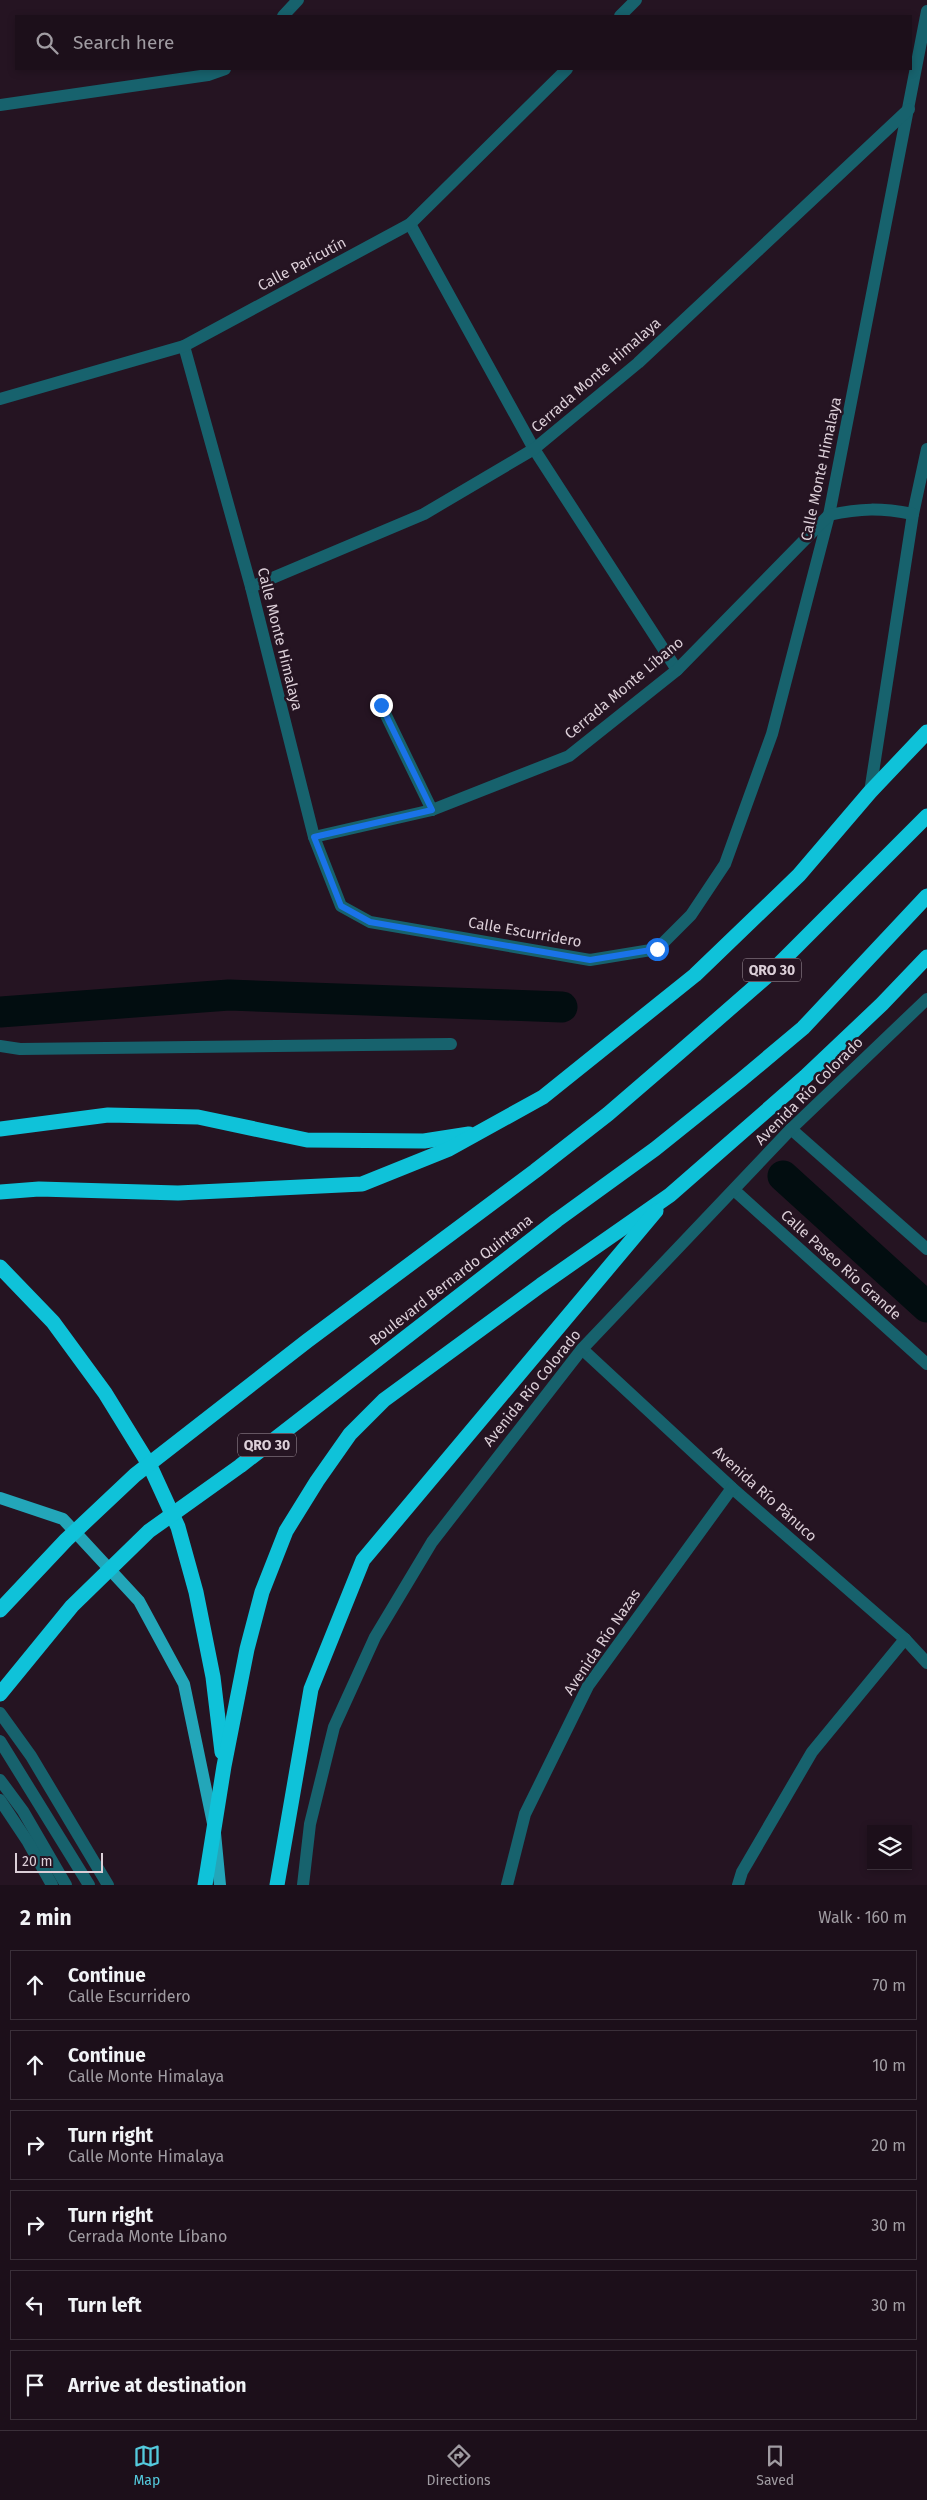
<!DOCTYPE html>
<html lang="en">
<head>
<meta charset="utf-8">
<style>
  body { margin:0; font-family:"Fira Sans",sans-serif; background:#251823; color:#f1f3f6 }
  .controls { position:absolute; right:15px; bottom:15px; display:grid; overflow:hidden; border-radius:0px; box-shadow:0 2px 8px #0003 }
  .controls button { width:45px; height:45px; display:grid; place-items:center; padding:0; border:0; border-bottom:1px solid #3a2f39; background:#1c0f1a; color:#f1f3f6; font:25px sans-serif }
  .scale { position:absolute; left:15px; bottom:12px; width:88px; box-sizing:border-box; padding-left:5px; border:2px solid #dccfd8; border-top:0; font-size:14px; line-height:18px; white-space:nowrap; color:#dccfd8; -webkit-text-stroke:4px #251422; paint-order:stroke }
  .stop { position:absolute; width:15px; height:15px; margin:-11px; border:4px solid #1a73e8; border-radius:50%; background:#fff }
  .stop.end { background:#1a73e8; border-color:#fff; box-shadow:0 1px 5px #0008 }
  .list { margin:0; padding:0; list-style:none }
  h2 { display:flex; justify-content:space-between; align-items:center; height:65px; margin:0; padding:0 20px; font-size:21px }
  h2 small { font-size:16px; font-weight:400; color:#a09ca2 }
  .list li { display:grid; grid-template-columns:32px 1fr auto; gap:15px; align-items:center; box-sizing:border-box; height:70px; margin:0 10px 10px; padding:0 10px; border:1px solid #3a2f39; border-radius:0px }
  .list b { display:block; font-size:19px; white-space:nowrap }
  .list p { margin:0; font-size:16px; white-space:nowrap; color:#a09ca2 }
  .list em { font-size:16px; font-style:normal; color:#a09ca2 }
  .icon { flex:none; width:28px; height:28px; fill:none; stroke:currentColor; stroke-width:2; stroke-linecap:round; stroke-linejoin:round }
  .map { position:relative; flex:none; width:927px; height:1885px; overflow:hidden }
  .search { position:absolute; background:#1c0f1a; box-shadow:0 2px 8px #0003; left:15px; right:15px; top:15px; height:55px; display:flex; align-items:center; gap:12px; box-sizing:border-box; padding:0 18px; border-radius:0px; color:#a09ca2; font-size:19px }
  .sheet { height:545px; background:#1c0f1a }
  nav { display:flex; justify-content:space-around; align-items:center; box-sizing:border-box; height:70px; border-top:1px solid #3a2f39; background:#1c0f1a; font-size:14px; color:#a09ca2 }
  nav a { display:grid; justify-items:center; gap:2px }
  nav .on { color:#54cadd }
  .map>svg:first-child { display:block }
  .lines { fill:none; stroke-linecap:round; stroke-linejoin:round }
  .canal { stroke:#020d10; stroke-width:31 }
  .minor { stroke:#17626d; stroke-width:12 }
  .major { stroke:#23a6b9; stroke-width:12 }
  .highway { stroke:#0fc2d9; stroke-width:15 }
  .route { stroke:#1a73e8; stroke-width:6 }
  .labels { text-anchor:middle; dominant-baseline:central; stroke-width:5; stroke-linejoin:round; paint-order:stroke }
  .shield { fill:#251422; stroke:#a597a1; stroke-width:1 }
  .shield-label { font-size:14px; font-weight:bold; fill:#dccfd8 }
  .street-label { font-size:15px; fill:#dccfd8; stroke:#251422 }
</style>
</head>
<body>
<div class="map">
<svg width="927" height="1885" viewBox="0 0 927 1885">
  <rect width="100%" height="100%" fill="#251422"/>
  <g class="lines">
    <!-- canal -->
    <g class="canal">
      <polyline points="0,1012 229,995 562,1007"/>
      <polyline points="783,1176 927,1307"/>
    </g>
    <!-- minor -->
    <g class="minor">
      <polyline points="283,16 298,0"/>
      <polyline points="620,16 636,0"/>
      <polyline points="0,105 208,75 225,69"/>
      <polyline points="410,224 534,449 677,670"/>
      <polyline points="184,346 251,587 314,837 341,906 370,922 590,960 657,949 691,915 725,864 772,734 829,515 927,11"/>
      <polyline points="0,399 184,346 410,224 567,69"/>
      <polyline points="251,587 424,514 534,449 638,363 909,109"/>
      <polyline points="381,705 432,810"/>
      <polyline points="870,792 913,514 927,449"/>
      <path d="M314,837L432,810L569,756L677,670L829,515C861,508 881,508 913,514"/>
      <polyline points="0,1046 20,1049 451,1044"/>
      <polyline points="791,1129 927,1249"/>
      <polyline points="734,1190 927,1364"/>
      <polyline points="582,1349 732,1488 905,1639 927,1663"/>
      <polyline points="0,1713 31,1756 108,1885"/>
      <polyline points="0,1741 89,1885"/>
      <polyline points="0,1780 23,1811 66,1885"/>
      <polyline points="0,1800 28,1842 52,1885"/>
      <polyline points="303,1885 310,1824 334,1727 375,1637 432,1542 582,1349 791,1129 927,999"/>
      <polyline points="507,1885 525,1814 588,1686 732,1488"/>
      <polyline points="738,1885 742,1872 812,1752 905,1639"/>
    </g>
    <!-- major -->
    <polyline class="major" points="0,1498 63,1519 139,1601 184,1684 215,1833 220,1885"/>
    <!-- highway -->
    <g class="highway">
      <polyline points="0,1129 108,1115 198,1117 307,1140 424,1141 469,1134"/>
      <polyline points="0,1192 39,1189 178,1193 362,1184 449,1149 543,1097 695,975 799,875 870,792 927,732"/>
      <polyline points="0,1267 53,1322 105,1393 150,1466 178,1527 196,1592 213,1677 222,1752"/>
      <polyline points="0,1610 66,1540 135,1475 307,1341 535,1171 608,1114 680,1052 766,977 927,816"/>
      <polyline points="0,1694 72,1606 149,1531 240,1466 557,1220 655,1149 741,1080 803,1028 927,896"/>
      <polyline points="205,1885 224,1766 247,1649 262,1592 286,1531 317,1481 350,1434 384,1400 541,1285 670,1195 805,1077 882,1004 927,957"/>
      <polyline points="277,1885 311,1689 363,1560 656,1211"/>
    </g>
  </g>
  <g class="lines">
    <!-- route -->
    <polyline class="route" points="381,705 432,810 314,837 341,906 370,922 590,960 657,949"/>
  </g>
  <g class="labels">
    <!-- shield labels -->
    <g class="shield">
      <rect x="743" y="958.5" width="58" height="23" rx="4"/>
      <rect x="238" y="1433.5" width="58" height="23" rx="4"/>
    </g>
    <g class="shield-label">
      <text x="772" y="970">QRO 30</text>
      <text x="267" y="1445">QRO 30</text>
    </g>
    <!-- street labels -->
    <g class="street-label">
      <text transform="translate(302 264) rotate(-28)">Calle Paricutín</text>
      <text transform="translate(596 375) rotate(-41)">Cerrada Monte Himalaya</text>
      <text transform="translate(821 469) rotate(-78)">Calle Monte Himalaya</text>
      <text transform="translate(280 639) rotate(76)">Calle Monte Himalaya</text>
      <text transform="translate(624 688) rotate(-40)">Cerrada Monte Líbano</text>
      <text transform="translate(525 932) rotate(10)">Calle Escurridero</text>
      <text transform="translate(809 1091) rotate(-45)">Avenida Río Colorado</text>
      <text transform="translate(841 1265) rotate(42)">Calle Paseo Río Grande</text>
      <text transform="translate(451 1280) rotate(-38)">Boulevard Bernardo Quintana</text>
      <text transform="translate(532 1388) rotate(-51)">Avenida Río Colorado</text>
      <text transform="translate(765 1494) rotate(42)">Avenida Río Pánuco</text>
      <text transform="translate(602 1642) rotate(-56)">Avenida Río Nazas</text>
    </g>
  </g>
</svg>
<div class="controls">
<button><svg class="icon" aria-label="layers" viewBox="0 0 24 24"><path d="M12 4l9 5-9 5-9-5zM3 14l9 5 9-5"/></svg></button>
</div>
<div class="scale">20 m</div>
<div class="stop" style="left:657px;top:949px"></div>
<div class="stop end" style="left:381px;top:705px"></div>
<div class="search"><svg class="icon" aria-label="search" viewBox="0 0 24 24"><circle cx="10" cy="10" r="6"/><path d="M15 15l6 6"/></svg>Search here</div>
</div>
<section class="sheet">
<h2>2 min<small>Walk · 160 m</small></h2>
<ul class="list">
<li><svg class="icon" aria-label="ahead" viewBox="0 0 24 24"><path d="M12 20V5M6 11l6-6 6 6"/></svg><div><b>Continue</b><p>Calle Escurridero</p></div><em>70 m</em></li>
<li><svg class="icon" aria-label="ahead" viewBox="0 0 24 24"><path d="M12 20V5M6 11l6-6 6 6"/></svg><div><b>Continue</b><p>Calle Monte Himalaya</p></div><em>10 m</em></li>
<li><svg class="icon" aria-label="right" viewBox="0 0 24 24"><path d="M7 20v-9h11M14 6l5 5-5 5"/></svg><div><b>Turn right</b><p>Calle Monte Himalaya</p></div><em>20 m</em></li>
<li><svg class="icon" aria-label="right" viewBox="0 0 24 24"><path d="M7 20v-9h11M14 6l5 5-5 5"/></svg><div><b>Turn right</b><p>Cerrada Monte Líbano</p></div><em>30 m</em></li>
<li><svg class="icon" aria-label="left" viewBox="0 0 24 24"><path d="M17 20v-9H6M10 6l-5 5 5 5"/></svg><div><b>Turn left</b></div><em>30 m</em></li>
<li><svg class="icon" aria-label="arrive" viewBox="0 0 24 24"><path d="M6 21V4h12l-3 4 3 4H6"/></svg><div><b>Arrive at destination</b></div></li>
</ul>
</section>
<nav>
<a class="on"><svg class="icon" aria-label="map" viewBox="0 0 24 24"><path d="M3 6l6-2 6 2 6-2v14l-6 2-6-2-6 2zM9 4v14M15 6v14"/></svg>Map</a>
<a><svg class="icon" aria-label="directions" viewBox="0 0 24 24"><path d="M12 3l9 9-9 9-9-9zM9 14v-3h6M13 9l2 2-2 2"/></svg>Directions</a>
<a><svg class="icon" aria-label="saved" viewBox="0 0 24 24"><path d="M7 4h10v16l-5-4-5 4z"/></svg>Saved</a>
</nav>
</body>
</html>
